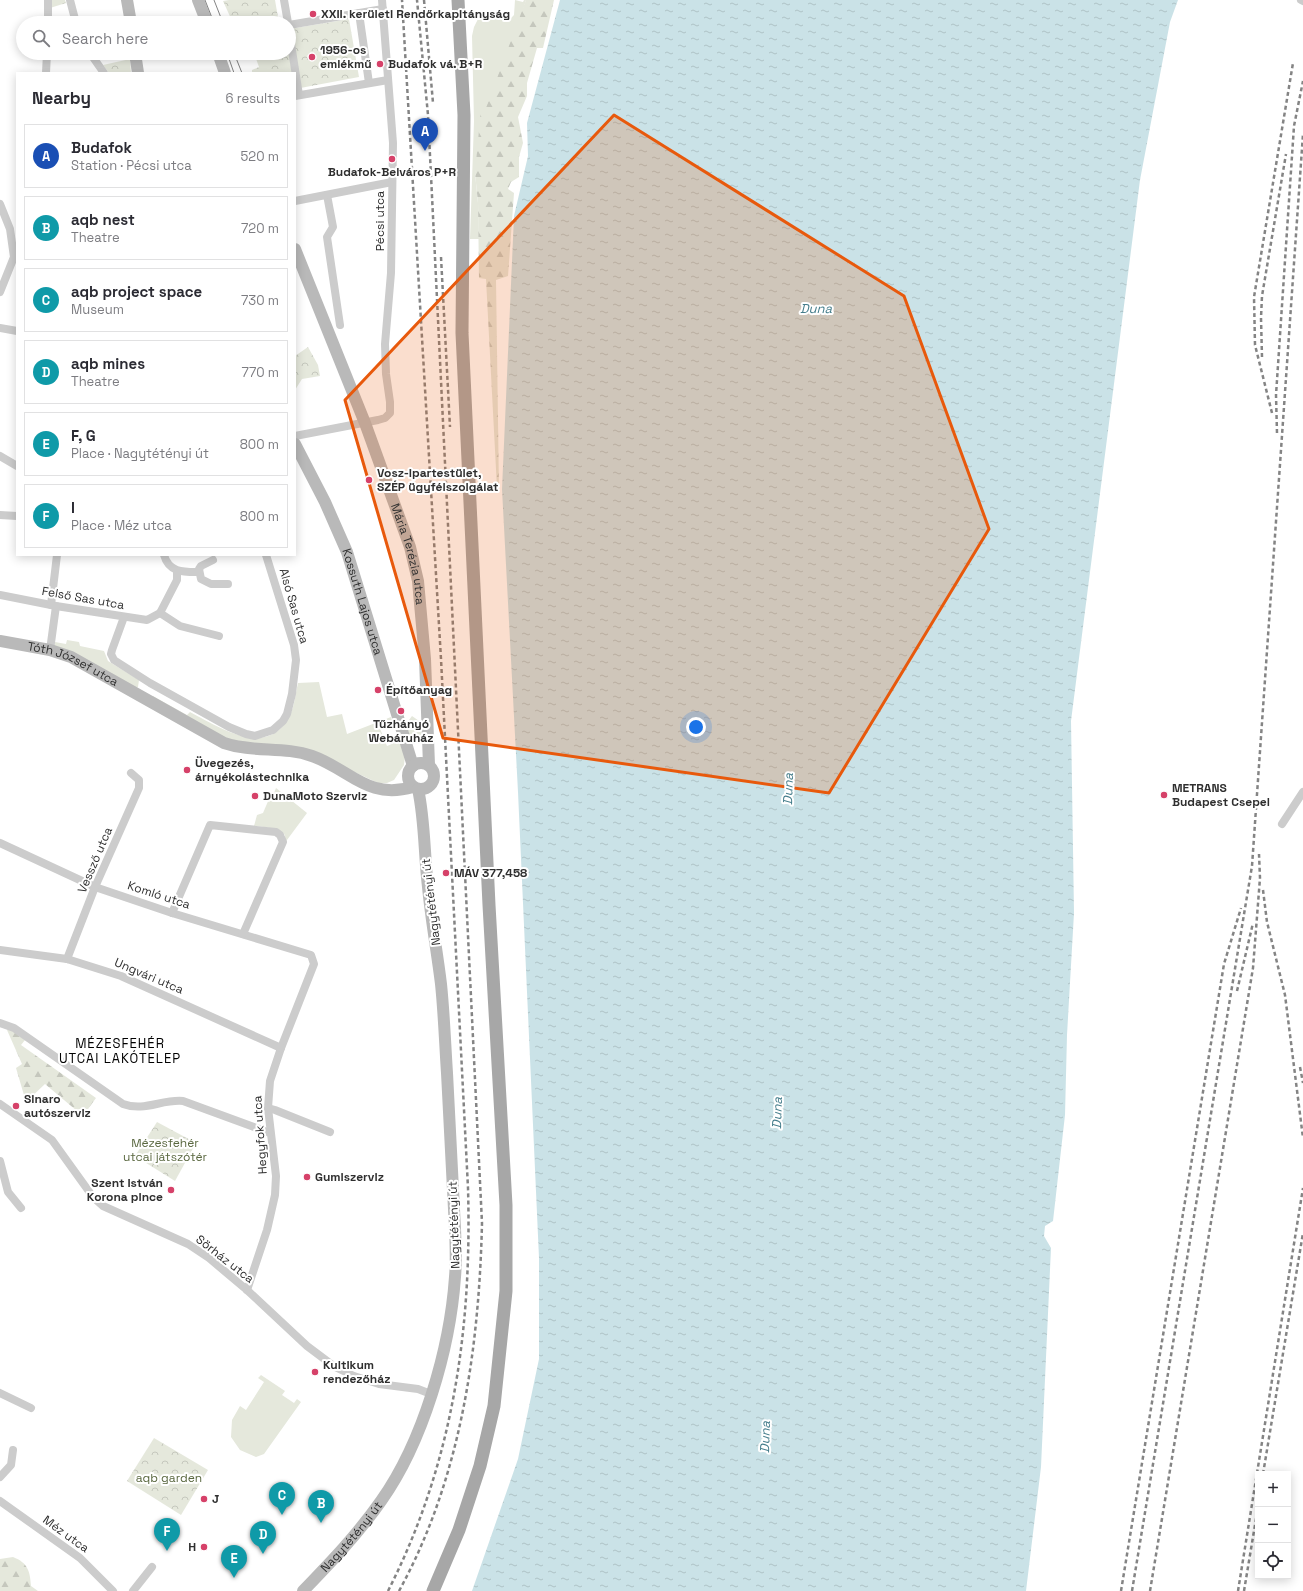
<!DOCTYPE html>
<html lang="en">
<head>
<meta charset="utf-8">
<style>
  body { margin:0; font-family:"Space Grotesk",sans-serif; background:#f2f2f3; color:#2b2b33 }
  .controls { position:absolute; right:12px; bottom:12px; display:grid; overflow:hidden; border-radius:0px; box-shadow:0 2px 10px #0003 }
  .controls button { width:36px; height:36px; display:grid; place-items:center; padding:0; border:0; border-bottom:1px solid #e1e1e2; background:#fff; color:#2b2b33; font:20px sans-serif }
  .you { position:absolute; left:696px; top:727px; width:14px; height:14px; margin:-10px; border:3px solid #fff; border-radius:50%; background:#1a73e8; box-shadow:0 0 0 6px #1a73e833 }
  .badge { display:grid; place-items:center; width:26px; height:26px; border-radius:50%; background:#d64169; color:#fff; font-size:13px; font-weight:700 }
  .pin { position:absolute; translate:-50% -33px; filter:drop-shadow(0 1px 2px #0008) }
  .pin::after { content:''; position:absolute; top:21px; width:14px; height:12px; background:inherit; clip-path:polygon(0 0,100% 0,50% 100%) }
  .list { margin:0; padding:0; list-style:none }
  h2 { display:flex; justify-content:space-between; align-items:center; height:52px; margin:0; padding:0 16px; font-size:17px }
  h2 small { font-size:13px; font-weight:400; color:#7c7c81 }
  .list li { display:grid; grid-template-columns:26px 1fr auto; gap:12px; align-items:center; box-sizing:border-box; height:64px; margin:0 8px 8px; padding:0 8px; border:1px solid #e1e1e2; border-radius:0px }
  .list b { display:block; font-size:15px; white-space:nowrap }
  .list p { margin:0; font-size:13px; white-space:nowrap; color:#7c7c81 }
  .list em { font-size:13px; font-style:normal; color:#7c7c81 }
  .icon { flex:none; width:22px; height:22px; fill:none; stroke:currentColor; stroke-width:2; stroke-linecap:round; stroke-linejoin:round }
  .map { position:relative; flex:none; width:1303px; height:1591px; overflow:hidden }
  .search { position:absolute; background:#fff; box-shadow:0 2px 10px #0003; left:16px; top:16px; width:280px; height:44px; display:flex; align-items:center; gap:10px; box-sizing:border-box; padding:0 14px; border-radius:22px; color:#7c7c81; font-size:15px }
  .panel { position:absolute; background:#fff; box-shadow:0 2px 10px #0003; left:16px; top:72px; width:280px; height:484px; border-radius:0px }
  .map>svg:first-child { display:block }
  .grass { fill:#e5e8dc }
  .forest { fill:url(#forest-firs) }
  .park { fill:url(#park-crowns) }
  .water { fill:url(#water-ripples) }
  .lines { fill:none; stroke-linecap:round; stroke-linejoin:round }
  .street { stroke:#ccc; stroke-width:8 }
  .secondary { stroke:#b9b9b9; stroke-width:12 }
  .primary { stroke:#a7a7a7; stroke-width:13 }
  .tram { stroke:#848484; stroke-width:1 }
  .rail { stroke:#848484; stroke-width:2.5; stroke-dasharray:4 3; stroke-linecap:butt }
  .marked { fill:#e8590c; fill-opacity:0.2; stroke:#e8590c; stroke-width:3; stroke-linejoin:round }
  .poi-dot { fill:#d64169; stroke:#fff; stroke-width:1.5 }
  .labels { text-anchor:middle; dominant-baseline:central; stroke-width:4; stroke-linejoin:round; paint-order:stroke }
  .poi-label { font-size:12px; font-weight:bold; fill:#2f2f2f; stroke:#fff; text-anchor:start }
  .street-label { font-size:12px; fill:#2f2f2f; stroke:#fff }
  .park-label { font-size:12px; fill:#5a6840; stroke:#fff }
  .water-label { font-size:13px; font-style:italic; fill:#447d8b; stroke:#fff }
  .neighbourhood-label { font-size:13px; letter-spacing:1px; fill:#000; stroke:#fff }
</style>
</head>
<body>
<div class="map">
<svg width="1303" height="1591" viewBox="0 0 1303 1591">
  <defs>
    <pattern id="forest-firs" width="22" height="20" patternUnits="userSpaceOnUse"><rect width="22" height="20" fill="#e5e8dc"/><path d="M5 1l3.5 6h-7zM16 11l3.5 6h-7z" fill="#c5c7bd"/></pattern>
    <pattern id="park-crowns" width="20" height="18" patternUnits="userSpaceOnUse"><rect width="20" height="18" fill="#e5e8dc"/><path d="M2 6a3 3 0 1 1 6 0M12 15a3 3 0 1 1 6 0" fill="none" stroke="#c5c7bd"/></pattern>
    <pattern id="water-ripples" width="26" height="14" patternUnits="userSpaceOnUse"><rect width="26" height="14" fill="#cae2e7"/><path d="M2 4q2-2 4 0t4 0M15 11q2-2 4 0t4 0" fill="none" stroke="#aec2c6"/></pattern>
  </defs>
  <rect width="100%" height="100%" fill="#fff"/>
  <!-- grass -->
  <g class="grass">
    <polygon points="515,0 523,2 524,0 526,0 475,173 478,203 479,239 470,239 474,121 472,36 474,27 481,13 509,20 514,15"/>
    <polygon points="67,640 79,642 80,646 104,651 108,661 139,680 138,687 136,688 53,647 55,642 66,644"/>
    <path d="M319,682L327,717L342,714L347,734L391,717L392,720L379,726L387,746L399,741L405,756L404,765L394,780L387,783H378L312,752L230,743L151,699L153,696L187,715L190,712C222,729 274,763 293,707C295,700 296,691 298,683Z"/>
    <polygon points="412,716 422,723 421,736 418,739 410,737 406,724"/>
    <path d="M276,788L307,813L284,844L285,835C276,827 265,827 254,826L257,815L263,813L272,792L274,793Z"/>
    <polygon points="261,1375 285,1391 282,1395 294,1403 297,1399 301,1402 264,1454 256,1457 240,1450 231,1437 232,1420 240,1406 246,1410 264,1382 258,1378"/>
  </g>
  <!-- forest -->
  <g class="forest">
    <polygon points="526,0 554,0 543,48 537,48 527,83 527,96 518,117 523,143 519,157 519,177 511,182 508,189 514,193 508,276 496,280 499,492 497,488 486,279 479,278 478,203 475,173 481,109 486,108"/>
    <polygon points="10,1029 25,1040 21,1045 96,1098 83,1116 45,1084 26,1102 16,1068 22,1064 7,1030"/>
    <path d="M13,1557C28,1563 30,1571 31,1586L38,1591H0V1559Z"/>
  </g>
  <!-- park -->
  <g class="park">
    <polygon points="51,0 65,0 66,3 50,8"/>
    <polygon points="229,0 275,0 279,23 233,23 223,1"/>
    <polygon points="349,19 359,77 295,89 295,73 252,73 252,70 259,67 254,53 289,53 289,29"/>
    <polygon points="130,59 131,73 109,73 103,65"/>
    <polygon points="308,347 318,365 320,376 302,379 295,390 295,356"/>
    <polygon points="157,1122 196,1143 175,1181 135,1156"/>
    <polygon points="154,1438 208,1470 181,1515 127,1481"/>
  </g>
  <!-- water -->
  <polygon class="water" points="560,0 1178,0 1170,22 1140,180 1071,721 1074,913 1067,1035 1065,1115 1053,1221 1045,1226 1044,1236 1051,1248 1041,1467 1026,1591 472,1591 518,1459 539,1359 539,1258 518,792 502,489 514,216 528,156 527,123"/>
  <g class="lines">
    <!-- street -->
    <g class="street">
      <polyline points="70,0 76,23"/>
      <polyline points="284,0 288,23"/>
      <polyline points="1301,0 1303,1"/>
      <polyline points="359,13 369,83"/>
      <polyline points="48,23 48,0"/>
      <polyline points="289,25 383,9"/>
      <polyline points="289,31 299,95"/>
      <polyline points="90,53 104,73"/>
      <polyline points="46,73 47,53"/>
      <polyline points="295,96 388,80"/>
      <polyline points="327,195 333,227 327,237 340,325"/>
      <polyline points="295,201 392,182"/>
      <polyline points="0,204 10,229 14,257 0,292"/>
      <polyline points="0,328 17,331"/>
      <polyline points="295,436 378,420 385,418 390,413 390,402 386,374 385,344 391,273 393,143 382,0"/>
      <polyline points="0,456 17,466"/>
      <polyline points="0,515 17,516"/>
      <path d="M164,555C169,573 184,572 199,572"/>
      <polyline points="213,560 201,566 199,569 201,579 211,584 228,584"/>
      <polyline points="0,595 56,606 147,620 160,613 177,580 177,572"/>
      <polyline points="51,605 57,555"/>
      <polyline points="160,613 180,626 219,636"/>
      <polyline points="124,617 112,650 111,654 114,660 150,683 229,727 246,734 255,736 273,730 283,721 287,714 292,694 296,660 294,645 266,555"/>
      <polyline points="50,650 56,606"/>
      <polyline points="1282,824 1303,792"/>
      <polyline points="0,843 95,887 172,913 311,955 314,964 281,1048 270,1081 268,1108 276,1176 275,1195 267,1230 247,1290"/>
      <polyline points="172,913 210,825 276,832 280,835 283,842 243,934"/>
      <polyline points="0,950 67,959 121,976 281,1048"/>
      <polyline points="67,959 95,887 139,788 139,780 131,773"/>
      <path d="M0,1023L14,1028L123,1104C144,1112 162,1099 183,1101L270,1133"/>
      <polyline points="0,1104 52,1140 93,1197 103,1206 188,1244 209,1258 247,1290 307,1346 335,1367 354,1376 379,1384 418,1389 431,1394"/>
      <polyline points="268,1108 275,1110 330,1132"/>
      <polyline points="0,1161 8,1192 21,1208"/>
      <polyline points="0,1393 31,1408"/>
      <polyline points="0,1477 11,1465 13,1450"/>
      <polyline points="0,1501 80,1558 113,1591"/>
      <polyline points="133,1591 152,1567"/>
    </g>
    <!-- secondary -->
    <g class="secondary">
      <polyline points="127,0 131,23"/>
      <polyline points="198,0 207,23"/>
      <polyline points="135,53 138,73"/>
      <polyline points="218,53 225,73"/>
      <path id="s1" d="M295,249L365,423L410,547L418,581L425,659L429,765"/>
      <path id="s2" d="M295,444L325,502L347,552L413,766"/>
      <path id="s3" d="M0,641L50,650L71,657L224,743C253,753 284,746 312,756C351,770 367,800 413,787"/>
      <circle cx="421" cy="776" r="13"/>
      <path id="s4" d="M303,1591C330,1563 358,1534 381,1501C423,1442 450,1349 455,1277C457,1255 455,1231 454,1209C452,1164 449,1118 447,1073C445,1043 444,1013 441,984C437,951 431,919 428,887C424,854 425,821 418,789"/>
    </g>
    <!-- primary -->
    <polyline class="primary" points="433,1591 459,1530 480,1466 494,1406 506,1291 506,1205 489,905 462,333 464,115 458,0"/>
    <!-- tram -->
    <g class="tram">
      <polyline points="205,0 214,23"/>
      <polyline points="214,0 223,23"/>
      <polyline points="227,53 234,73"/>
      <polyline points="234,53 242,73"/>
    </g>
    <!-- rail -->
    <g class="rail">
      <polyline points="424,0 433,103"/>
      <polyline points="441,257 450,427"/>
      <polyline points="1262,357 1261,318 1262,296 1286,154"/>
      <polyline points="1272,413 1255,345 1254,297 1293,63"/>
      <polyline points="1277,433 1276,395 1294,126 1303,81"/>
      <polyline points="1263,890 1267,922 1285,995 1303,1138"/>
      <polyline points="1237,991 1253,923"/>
      <polyline points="1300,1067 1303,1083"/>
      <polyline points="1263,1474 1303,1233"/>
      <path d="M388,1591C453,1463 472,1330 468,1188L441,659L402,0"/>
      <path d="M399,1591C461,1478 479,1349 482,1223L432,196L428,115L417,0"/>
      <polyline points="1121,1591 1224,964 1241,908"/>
      <polyline points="1132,1591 1252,866 1303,134"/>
      <polyline points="1150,1591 1253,968 1260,878 1259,854"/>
      <polyline points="1238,1591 1303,1188"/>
      <polyline points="1244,1591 1258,1507"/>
    </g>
  </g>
  <!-- marked area -->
  <path class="marked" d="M614,115L904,296L989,529L829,793L443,738L345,400Z"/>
  <!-- markers -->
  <g class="poi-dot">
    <circle cx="313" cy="14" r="4"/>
    <circle cx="312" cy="57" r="4"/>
    <circle cx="380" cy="64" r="4"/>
    <circle cx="392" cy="159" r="4"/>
    <circle cx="369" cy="480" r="4"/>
    <circle cx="378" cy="690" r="4"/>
    <circle cx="401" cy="711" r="4"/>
    <circle cx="187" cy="770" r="4"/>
    <circle cx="1164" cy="795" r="4"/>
    <circle cx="255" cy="796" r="4"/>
    <circle cx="446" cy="873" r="4"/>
    <circle cx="16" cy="1106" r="4"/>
    <circle cx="307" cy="1177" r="4"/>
    <circle cx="171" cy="1190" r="4"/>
    <circle cx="315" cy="1372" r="4"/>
    <circle cx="204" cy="1499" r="4"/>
    <circle cx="204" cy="1547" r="4"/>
  </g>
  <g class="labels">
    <!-- poi labels -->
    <g class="poi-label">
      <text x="321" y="14">XXII. kerületi Rendőrkapitányság</text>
      <text x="320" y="50">1956-os<tspan x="320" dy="14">emlékmű</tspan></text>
      <text x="388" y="64">Budafok vá. B+R</text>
      <text x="392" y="172" text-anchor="middle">Budafok-Belváros P+R</text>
      <text x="377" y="473">Vosz-ipartestület,<tspan x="377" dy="14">SZÉP ügyfélszolgálat</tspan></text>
      <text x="386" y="690">Építőanyag</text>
      <text x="401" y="724" text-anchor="middle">Tűzhányó<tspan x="401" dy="14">Webáruház</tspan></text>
      <text x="195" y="763">Üvegezés,<tspan x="195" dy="14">árnyékolástechnika</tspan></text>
      <text x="1172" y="788">METRANS<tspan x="1172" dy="14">Budapest Csepel</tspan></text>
      <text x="263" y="796">DunaMoto Szerviz</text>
      <text x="454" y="873">MÁV 377,458</text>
      <text x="24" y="1099">Sinaro<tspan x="24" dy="14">autószerviz</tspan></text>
      <text x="315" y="1177">Gumiszerviz</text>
      <text x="163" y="1183" text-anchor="end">Szent István<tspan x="163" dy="14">Korona pince</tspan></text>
      <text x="323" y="1365">Kultikum<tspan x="323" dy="14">rendezőház</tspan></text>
      <text x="212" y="1499">J</text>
      <text x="196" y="1547" text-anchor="end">H</text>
    </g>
    <!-- street labels -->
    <g class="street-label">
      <text transform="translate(380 221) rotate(-90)">Pécsi utca</text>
      <text stroke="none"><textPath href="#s1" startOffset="326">Mária Terézia utca</textPath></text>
      <text transform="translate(83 598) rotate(10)">Felső Sas utca</text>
      <text stroke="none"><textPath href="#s2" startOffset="172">Kossuth Lajos utca</textPath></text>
      <text transform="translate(294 606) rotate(74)">Alsó Sas utca</text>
      <text stroke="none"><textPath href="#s3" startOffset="77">Tóth József utca</textPath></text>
      <text transform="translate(95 860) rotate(-67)">Vessző utca</text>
      <text transform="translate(159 895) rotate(18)">Komló utca</text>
      <text transform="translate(431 902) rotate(-97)">Nagytétényi út</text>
      <text transform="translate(149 976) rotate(23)">Ungvári utca</text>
      <text transform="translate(260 1135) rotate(-94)">Hegyfok utca</text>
      <text transform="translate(454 1225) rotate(-92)">Nagytétényi út</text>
      <text transform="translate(225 1259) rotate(38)">Sörház utca</text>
      <text transform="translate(66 1534) rotate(36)">Méz utca</text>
      <text stroke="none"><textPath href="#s4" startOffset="73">Nagytétényi út</textPath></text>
    </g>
    <!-- park labels -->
    <g class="park-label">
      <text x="165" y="1143">Mézesfehér<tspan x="165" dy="14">utcai játszótér</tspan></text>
      <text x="169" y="1478">aqb garden</text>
    </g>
    <!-- water labels -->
    <g class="water-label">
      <text x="816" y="308">Duna</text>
      <text transform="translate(788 789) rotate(-88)">Duna</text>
      <text transform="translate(777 1113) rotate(-88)">Duna</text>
      <text transform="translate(765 1437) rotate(-88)">Duna</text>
    </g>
    <!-- neighbourhood labels -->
    <g class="neighbourhood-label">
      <text x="120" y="1043">MÉZESFEHÉR<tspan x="120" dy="15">UTCAI LAKÓTELEP</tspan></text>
    </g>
  </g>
</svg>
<div class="controls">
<button>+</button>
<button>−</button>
<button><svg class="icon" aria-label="locate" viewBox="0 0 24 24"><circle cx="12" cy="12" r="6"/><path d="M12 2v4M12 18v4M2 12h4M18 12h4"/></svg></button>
</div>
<div class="you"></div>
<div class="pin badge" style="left:425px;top:151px;background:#1a4fb4">A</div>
<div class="pin badge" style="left:321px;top:1523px;background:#0f9aa8">B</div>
<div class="pin badge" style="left:282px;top:1515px;background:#0f9aa8">C</div>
<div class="pin badge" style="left:263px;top:1554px;background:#0f9aa8">D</div>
<div class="pin badge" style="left:234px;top:1578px;background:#0f9aa8">E</div>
<div class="pin badge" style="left:167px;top:1551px;background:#0f9aa8">F</div>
<div class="search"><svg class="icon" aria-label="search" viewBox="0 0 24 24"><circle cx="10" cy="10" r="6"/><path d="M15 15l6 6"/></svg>Search here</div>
<section class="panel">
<h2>Nearby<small>6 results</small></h2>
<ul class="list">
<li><span class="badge" style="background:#1a4fb4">A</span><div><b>Budafok</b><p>Station · Pécsi utca</p></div><em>520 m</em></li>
<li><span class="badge" style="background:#0f9aa8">B</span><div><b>aqb nest</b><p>Theatre</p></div><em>720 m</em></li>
<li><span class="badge" style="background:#0f9aa8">C</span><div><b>aqb project space</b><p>Museum</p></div><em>730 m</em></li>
<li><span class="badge" style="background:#0f9aa8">D</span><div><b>aqb mines</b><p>Theatre</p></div><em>770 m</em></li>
<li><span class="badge" style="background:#0f9aa8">E</span><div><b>F, G</b><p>Place · Nagytétényi út</p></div><em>800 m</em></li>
<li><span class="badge" style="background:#0f9aa8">F</span><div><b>I</b><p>Place · Méz utca</p></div><em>800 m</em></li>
</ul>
</section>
</div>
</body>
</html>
